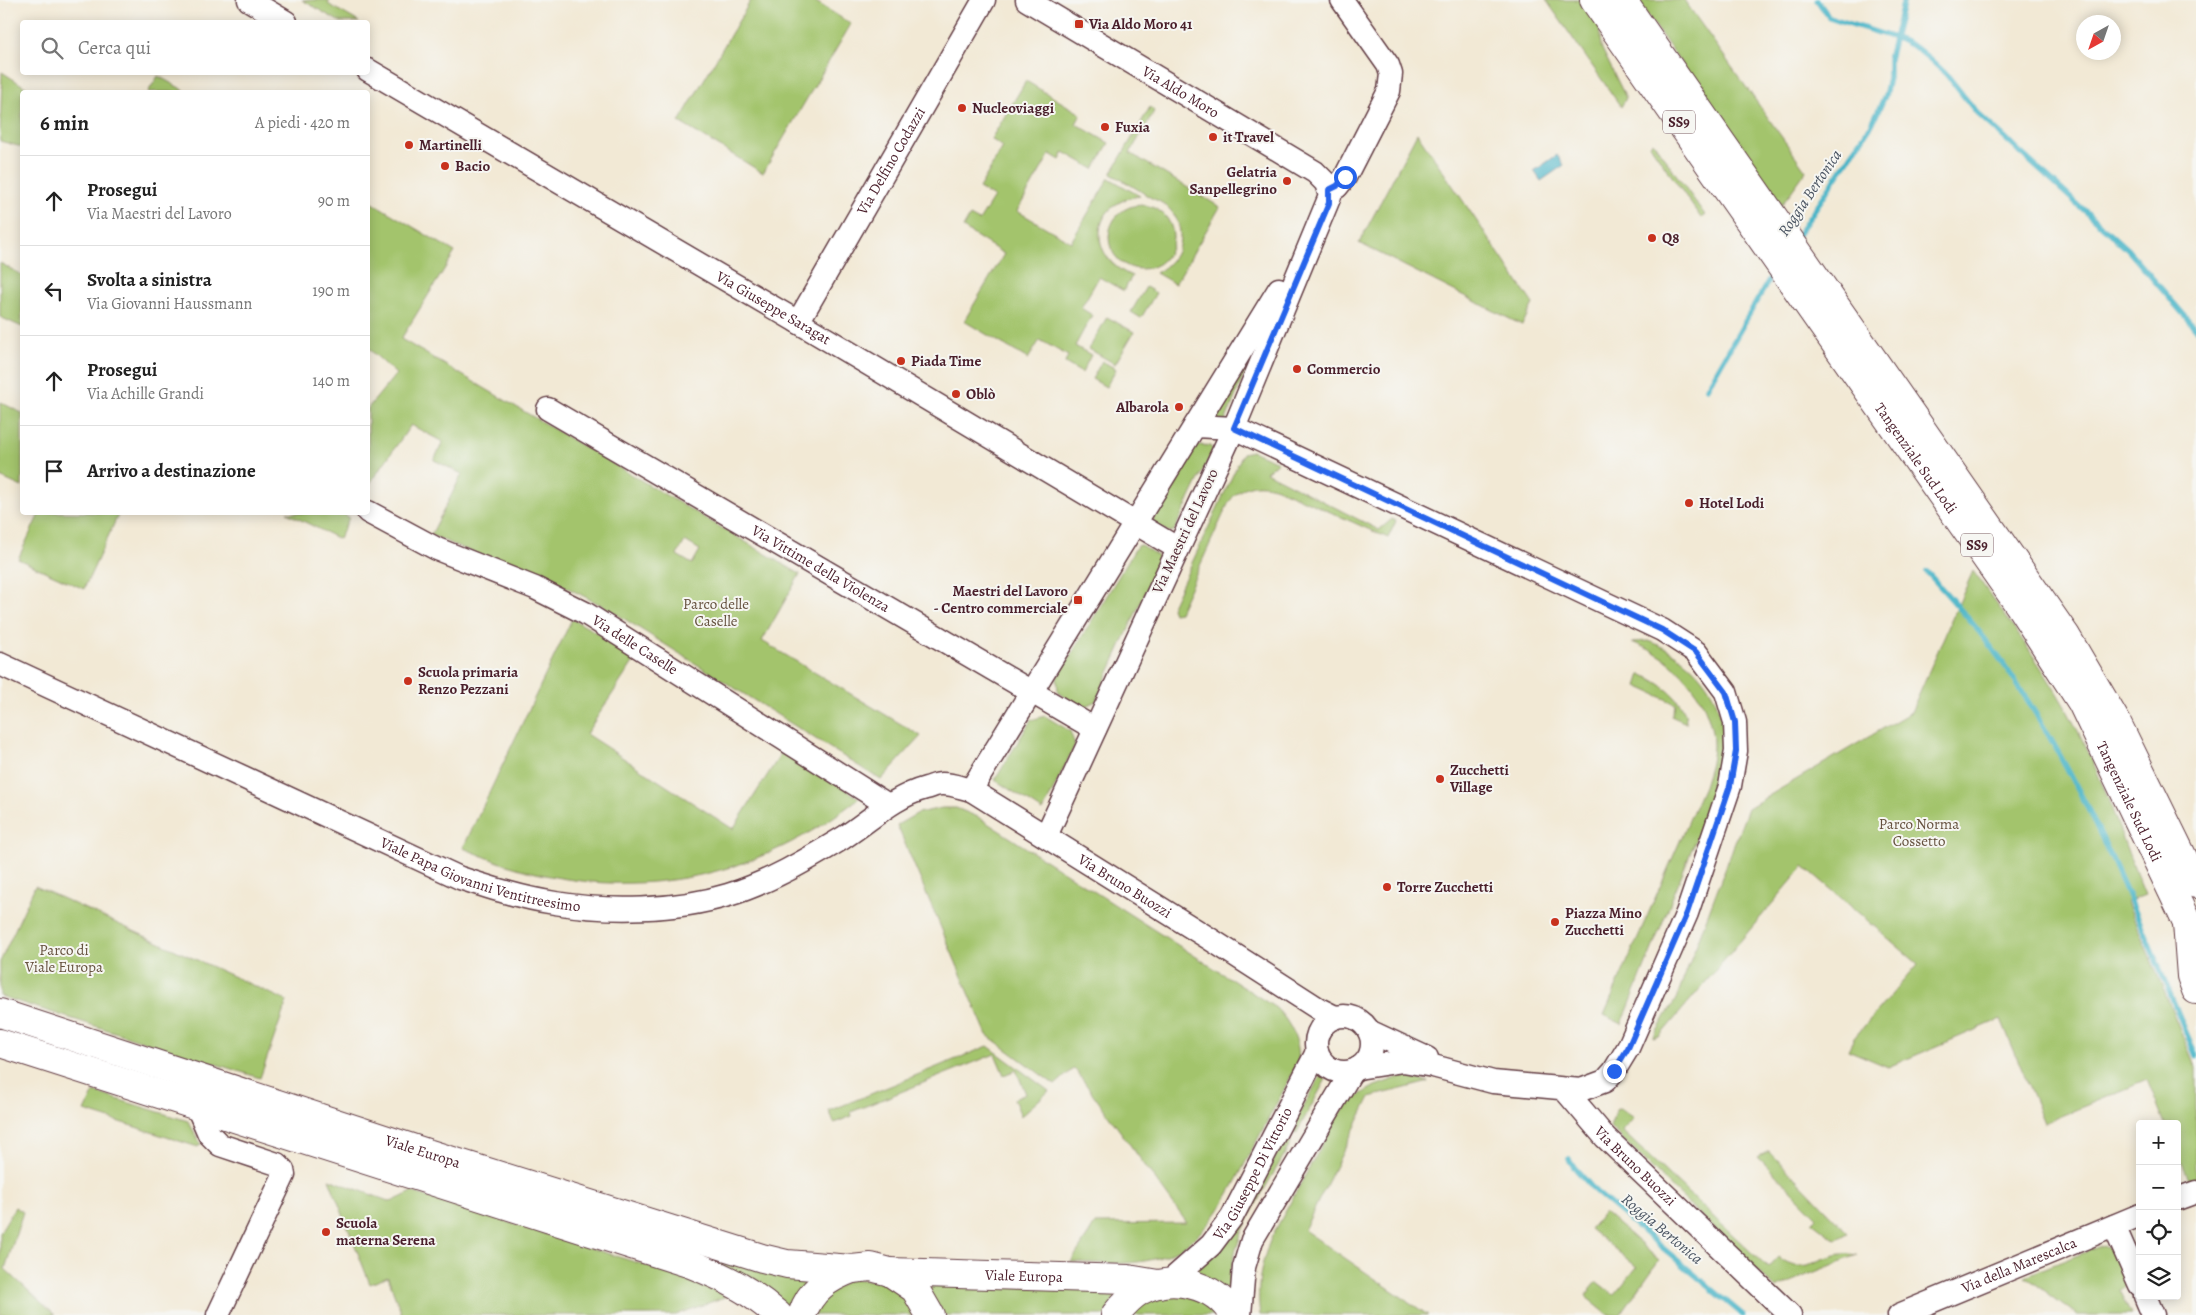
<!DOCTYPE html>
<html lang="it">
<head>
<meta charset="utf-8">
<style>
  body { margin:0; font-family:Alegreya,serif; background:#f6f6f6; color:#222 }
  .controls { position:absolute; right:15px; bottom:15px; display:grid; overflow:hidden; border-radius:5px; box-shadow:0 2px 12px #0003 }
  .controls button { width:45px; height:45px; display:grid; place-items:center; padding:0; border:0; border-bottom:1px solid #e0e0e0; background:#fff; color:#222; font:25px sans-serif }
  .compass { position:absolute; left:2076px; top:15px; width:45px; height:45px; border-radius:50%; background:#fff; box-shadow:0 2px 12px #0003; rotate:220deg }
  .stop { position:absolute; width:15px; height:15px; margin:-11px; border:4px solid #2563eb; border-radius:50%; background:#fff }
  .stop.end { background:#2563eb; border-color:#fff; box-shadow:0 1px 5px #0008 }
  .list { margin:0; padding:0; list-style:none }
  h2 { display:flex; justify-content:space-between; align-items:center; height:65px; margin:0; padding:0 20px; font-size:21px }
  h2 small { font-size:16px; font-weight:400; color:#767676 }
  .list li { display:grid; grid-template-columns:32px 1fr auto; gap:15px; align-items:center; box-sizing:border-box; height:90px; padding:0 20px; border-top:1px solid #e0e0e0 }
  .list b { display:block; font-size:19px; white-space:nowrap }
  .list p { margin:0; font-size:16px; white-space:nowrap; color:#767676 }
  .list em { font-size:16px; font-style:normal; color:#767676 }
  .icon { flex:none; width:28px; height:28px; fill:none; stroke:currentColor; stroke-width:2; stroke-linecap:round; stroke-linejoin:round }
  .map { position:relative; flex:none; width:2196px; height:1315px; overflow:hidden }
  .search { position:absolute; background:#fff; box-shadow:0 2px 12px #0003; left:20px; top:20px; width:350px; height:55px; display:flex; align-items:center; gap:12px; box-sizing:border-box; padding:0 18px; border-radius:5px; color:#767676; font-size:19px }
  .panel { position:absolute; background:#fff; box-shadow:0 2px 12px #0003; left:20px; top:90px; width:350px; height:425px; border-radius:5px }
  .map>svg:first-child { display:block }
  .green { fill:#a3c46c; stroke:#76724c; fill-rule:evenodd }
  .water { fill:#4ab5c8; stroke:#4a6a7a }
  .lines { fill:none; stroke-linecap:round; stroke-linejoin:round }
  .stream { stroke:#4ab5c8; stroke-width:5.5 }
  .minor-casing { stroke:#633d44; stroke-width:25 }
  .tertiary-casing { stroke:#633d44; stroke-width:30 }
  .trunk-casing { stroke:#633d44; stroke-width:30 }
  .minor { stroke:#fff; stroke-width:22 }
  .tertiary { stroke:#fff; stroke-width:28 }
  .trunk { stroke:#fff; stroke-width:28 }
  .route { stroke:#2563eb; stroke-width:6 }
  .poi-dot { fill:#c8321e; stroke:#f6f6f2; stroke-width:2 }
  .labels { text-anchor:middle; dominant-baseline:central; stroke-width:4; stroke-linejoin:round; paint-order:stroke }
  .shield { fill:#f6f6f2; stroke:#7e6067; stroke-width:1 }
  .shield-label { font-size:14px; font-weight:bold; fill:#4a1f2b }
  .poi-label { font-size:15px; font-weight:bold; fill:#4a1f2b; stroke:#f6f6f2; text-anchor:start }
  .street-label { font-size:15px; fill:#4a1f2b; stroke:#f6f6f2 }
  .park-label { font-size:15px; fill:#65513e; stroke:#f6f6f2 }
  .water-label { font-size:16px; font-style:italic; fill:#4a5462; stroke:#f6f6f2 }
</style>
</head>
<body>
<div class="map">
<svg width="2196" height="1315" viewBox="0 0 2196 1315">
  <rect width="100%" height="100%" fill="#f6f6f2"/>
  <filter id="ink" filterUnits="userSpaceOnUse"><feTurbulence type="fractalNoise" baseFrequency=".02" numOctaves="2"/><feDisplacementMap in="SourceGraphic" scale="10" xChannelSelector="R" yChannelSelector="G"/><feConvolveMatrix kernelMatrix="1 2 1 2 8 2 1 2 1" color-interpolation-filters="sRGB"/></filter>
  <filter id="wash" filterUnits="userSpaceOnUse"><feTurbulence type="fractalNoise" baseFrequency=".0096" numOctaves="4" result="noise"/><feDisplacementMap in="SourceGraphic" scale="20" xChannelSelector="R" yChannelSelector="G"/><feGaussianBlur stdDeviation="1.12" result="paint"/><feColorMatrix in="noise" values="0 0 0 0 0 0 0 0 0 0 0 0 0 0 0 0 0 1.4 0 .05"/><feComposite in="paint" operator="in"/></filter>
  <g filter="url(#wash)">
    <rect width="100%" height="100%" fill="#f2e9d5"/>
    <!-- green -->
    <g class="green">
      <polygon points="302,0 330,0 328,4 359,22 340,22"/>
      <polygon points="751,0 813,0 851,24 763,173 679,122"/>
      <polygon points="1546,0 1580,0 1599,26 1601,47 1626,98 1621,107"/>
      <polygon points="1637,0 1684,0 1806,171 1781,206"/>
      <polygon points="2,72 33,92 22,92 22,147 0,141"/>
      <polygon points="158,76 187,92 148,92"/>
      <path d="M1026,81L1081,114L1076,124L1109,143L1094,169L1064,152L1060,160L1050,154L1017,211L1071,242L1109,178L1140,196C1090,202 1086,257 1132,276L1124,291L1099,277L1081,308L1092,315L1075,346L1091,355L1082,373L1065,363L1068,356L1040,340L1028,359L964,321L1004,254L963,228L970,216L979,221L994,197L979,188L1003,147L991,139Z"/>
      <path d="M1150,107L1154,111L1152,115L1130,153L1220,207L1175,284L1156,273C1169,266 1179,255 1180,239C1181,225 1175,211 1162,203C1158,200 1152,199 1148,196C1136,188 1124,181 1111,174Z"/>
      <polygon points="1417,133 1533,304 1522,325 1359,243"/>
      <polygon points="1653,142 1705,215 1701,218 1650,145"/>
      <path d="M368,200L455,252L401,339L800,574L762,641L921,736L881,780L607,608L546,577H532L431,535L462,474L434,460L443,442L411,425L368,486V408L396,374L368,348ZM685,541L700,550L692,564L677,555Z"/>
      <circle cx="1141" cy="237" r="32"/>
      <polygon points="0,263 22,275 22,327 0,317"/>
      <polygon points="1146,287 1156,293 1141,318 1131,312"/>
      <polygon points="1107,317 1134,332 1115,364 1089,349"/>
      <polygon points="1260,335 1225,422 1210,422"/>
      <polygon points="1102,361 1116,369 1106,387 1092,379"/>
      <polygon points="0,402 22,413 22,487 0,477"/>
      <polygon points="1198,445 1210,446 1213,450 1174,531 1168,532 1154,524 1153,517 1195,446"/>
      <path d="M1252,451L1278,462L1266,472L1379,530L1392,519L1396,521L1388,538L1277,488C1257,481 1239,485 1228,504L1179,612L1173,613L1171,608L1243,453Z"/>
      <polygon points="40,512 119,513 84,589 18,559"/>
      <polygon points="287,513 342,513 349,518 339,539"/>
      <polygon points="1141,545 1158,556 1159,562 1096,701 1083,707 1058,693 1057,678 1137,546"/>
      <path d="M1973,571C2010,623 2050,675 2079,733C2106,785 2122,841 2145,895L2127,902L2196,1068V1178L2190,1181L2177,1152V1124H2165L2147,1080L2044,1123L2001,1019L1888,1067L1848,1050L1854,1038L1918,964L1804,866L1660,1036L1653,1038L1676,999L1748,808L1911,712Z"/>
      <path d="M572,619L638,655L586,734L733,829L784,749L859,798C762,877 637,903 517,868C498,863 481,855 463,848Z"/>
      <path d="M1649,641C1698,659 1728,701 1724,754C1724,763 1721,772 1719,781L1622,1024L1604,1015L1704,786C1708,773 1713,759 1713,745C1713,712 1692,679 1666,660C1656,652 1643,647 1632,642Z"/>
      <path d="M1641,674C1659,682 1687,700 1686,723L1671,716L1676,704L1637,686Z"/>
      <polygon points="1045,716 1070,731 1075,745 1043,811 995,780 1031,720"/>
      <path d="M942,808H956L978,817L1276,1008C1290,1022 1303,1045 1297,1065C1283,1092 1268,1119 1254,1146C1233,1186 1213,1235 1169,1254C1139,1267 1102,1263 1071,1262L1095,1224L1187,1223L1074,1068L1055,1085L987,1035L897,825L918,813Z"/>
      <polygon points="35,886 287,1001 260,1078 0,996 0,962"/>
      <polygon points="0,1029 734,1262 815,1279 793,1312 0,1036"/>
      <polygon points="988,1046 1049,1091 1021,1116 1014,1099 1026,1094 1016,1070 1004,1075 995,1054 851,1112 852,1116 834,1123 829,1111"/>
      <polygon points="1321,1075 1326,1079 1296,1134 1290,1130"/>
      <path d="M1407,1077L1429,1082L1370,1097L1304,1230L1428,1315H1260C1256,1287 1261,1262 1272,1236L1336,1119L1344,1109L1354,1098L1375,1086L1397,1078Z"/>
      <polygon points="94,1092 188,1121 201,1144 198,1147 85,1111"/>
      <path d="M1619,1108L1622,1109L1634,1118L1622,1131L1768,1268L1778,1257C1806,1282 1822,1247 1857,1255L1775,1288L1610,1127L1616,1110Z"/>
      <path d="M1285,1139L1291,1143C1266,1189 1230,1236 1229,1290L1191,1273L1234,1231Z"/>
      <polygon points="1769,1151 1848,1233 1837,1239 1833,1238 1812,1222 1817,1217 1758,1157"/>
      <polygon points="329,1179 391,1202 412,1192 686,1278 727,1296 676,1315 402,1315 388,1277 370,1284"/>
      <polygon points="15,1207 23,1212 5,1269 55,1315 0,1315 0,1232"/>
      <polygon points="1604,1212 1659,1260 1620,1315 1608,1315 1585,1296 1597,1282 1614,1295 1637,1267 1590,1229"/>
      <polygon points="2103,1245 2113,1250 2129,1285 2119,1290 2131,1315 2077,1315 2025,1276"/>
      <polygon points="849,1279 889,1281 920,1315 812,1315 820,1299"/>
      <polygon points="925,1282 1119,1291 1105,1315 937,1315"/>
      <polygon points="1173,1293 1204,1301 1220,1315 1129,1315 1143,1303"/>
    </g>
    <!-- water -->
    <polygon class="water" points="1557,155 1564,165 1541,181 1534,171"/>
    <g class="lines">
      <!-- stream -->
      <g class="stream">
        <polyline points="1817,0 1829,17 1901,40 1915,47 1931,60 1947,75 1977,113 2128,250 2196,329"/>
        <polyline points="1797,236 1872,124 1885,96 1889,78 1889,59 1904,0"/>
        <polyline points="1707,388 1774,271"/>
        <path d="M1927,572C1956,604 1985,636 2009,672C2091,793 2140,923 2196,1056"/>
        <polyline points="1569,1159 1574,1167 1596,1192 1743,1315"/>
      </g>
    </g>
  </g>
  <g filter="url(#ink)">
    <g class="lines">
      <defs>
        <g id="minor">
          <polyline points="249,0 286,22"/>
          <path id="s1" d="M1027,0L1315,172L1326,183L1330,196L1234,428L1046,836"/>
          <path id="s2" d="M368,70L798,322L1177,548"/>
          <polyline points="1329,190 1337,187 1345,177 1389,91 1391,74 1388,65 1342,0"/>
          <path id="s3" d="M798,322L984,0"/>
          <path id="s4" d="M548,409L1095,729"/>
          <polyline points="1195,426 1234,428 1662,630 1696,652 1726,692 1735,722 1736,751 1730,786 1687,913 1628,1048 1614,1071 1605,1081 1581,1090 1493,1082 1433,1066 1403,1061 1358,1068"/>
          <path id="s5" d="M368,512L437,549L535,588L585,613L888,805"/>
          <path id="s6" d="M0,664L460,878C491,888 522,898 555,903C608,912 676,911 728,895C768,883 807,860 843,838C871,820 893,797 926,788C931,787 936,784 941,784C950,783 962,788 971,790L1210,939L1319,1009L1335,1017"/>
          <polyline points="971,790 1279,289"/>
          <circle cx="1344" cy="1044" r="28"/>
          <polyline points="1369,1031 1427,1058"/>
          <path id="s7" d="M1564,1089L1605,1137L1790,1315"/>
          <polyline points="196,1104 209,1134 220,1145 277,1164 283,1170 284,1175 218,1315"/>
          <polyline points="2177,1199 2196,1192"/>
          <polyline points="2114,1226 2140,1285"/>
          <path id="s8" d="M1169,1282L1211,1245L1232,1217L1317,1052"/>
          <polyline points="2145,1296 2153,1315"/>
          <polyline points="1240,1315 1244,1267 1252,1240 1352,1071"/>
          <path id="s9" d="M1899,1315L2140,1215"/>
        </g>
        <g id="tertiary">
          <path id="s10" d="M0,1013L424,1152L762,1258L787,1264L852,1269L871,1267L890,1272L1128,1279L1158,1284"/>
          <path d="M0,1043L691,1264C726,1278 750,1290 778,1315"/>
          <polyline points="890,1272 915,1289 930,1315"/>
          <path d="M802,1315C810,1290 828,1278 852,1269"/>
          <path d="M1115,1315C1122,1306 1130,1297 1140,1291C1171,1273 1216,1284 1233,1315"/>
        </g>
        <g id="trunk">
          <path id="s11" d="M1594,0L2019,605L2082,703L2196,941"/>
          <polyline points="1622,0 2066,636 2117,723 2196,884"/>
          <polyline points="2187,923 2191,976 2196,990"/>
        </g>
      </defs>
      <!-- minor casing -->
      <use href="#minor" class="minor-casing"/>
      <!-- tertiary casing -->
      <use href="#tertiary" class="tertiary-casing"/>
      <!-- trunk casing -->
      <use href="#trunk" class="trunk-casing"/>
      <!-- minor -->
      <use href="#minor" class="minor"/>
      <!-- tertiary -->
      <use href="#tertiary" class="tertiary"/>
      <!-- trunk -->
      <use href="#trunk" class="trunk"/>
    </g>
  </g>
  <g class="lines" filter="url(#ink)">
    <!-- route -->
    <polyline class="route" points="1345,177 1337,186 1329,190 1329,203 1234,428 1662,630 1696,652 1726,692 1735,722 1736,751 1730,786 1687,913 1628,1048 1614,1071"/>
  </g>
  <!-- markers -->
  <g class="poi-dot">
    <rect x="1074" y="19" width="10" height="10" rx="2.5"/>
    <circle cx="962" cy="108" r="5"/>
    <circle cx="1105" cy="127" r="5"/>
    <circle cx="1213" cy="137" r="5"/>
    <circle cx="409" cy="145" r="5"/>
    <circle cx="445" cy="166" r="5"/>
    <circle cx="1287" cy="181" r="5"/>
    <circle cx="1652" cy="238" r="5"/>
    <circle cx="901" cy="361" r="5"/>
    <circle cx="1297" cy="369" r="5"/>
    <circle cx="956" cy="394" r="5"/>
    <circle cx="1179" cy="407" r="5"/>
    <circle cx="1689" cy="503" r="5"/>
    <rect x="1073" y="595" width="10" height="10" rx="2.5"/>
    <circle cx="408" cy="681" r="5"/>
    <circle cx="1440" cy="779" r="5"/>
    <circle cx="1387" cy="887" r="5"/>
    <circle cx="1555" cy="922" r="5"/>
    <circle cx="326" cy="1232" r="5"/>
  </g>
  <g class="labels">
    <!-- shield labels -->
    <g class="shield">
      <rect x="1663" y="110.5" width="32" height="23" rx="4"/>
      <rect x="1961" y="533.5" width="32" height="23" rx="4"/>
    </g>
    <g class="shield-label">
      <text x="1679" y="122">SS9</text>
      <text x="1977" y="545">SS9</text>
    </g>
    <!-- poi labels -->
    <g class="poi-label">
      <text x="1089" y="24">Via Aldo Moro 41</text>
      <text x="972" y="108">Nucleoviaggi</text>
      <text x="1115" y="127">Fuxia</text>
      <text x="1223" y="137">it Travel</text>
      <text x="419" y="145">Martinelli</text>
      <text x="455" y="166">Bacio</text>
      <text x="1277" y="172" text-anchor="end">Gelatria<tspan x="1277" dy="17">Sanpellegrino</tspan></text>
      <text x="1662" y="238">Q8</text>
      <text x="911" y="361">Piada Time</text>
      <text x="1307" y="369">Commercio</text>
      <text x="966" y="394">Oblò</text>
      <text x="1169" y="407" text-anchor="end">Albarola</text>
      <text x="1699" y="503">Hotel Lodi</text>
      <text x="1068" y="591" text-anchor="end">Maestri del Lavoro<tspan x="1068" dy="17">- Centro commerciale</tspan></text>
      <text x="418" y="672">Scuola primaria<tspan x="418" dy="17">Renzo Pezzani</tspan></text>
      <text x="1450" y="770">Zucchetti<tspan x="1450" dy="17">Village</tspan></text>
      <text x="1397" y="887">Torre Zucchetti</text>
      <text x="1565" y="913">Piazza Mino<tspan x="1565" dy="17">Zucchetti</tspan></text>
      <text x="336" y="1223">Scuola<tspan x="336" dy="17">materna Serena</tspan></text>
    </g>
    <!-- street labels -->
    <g class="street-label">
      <text stroke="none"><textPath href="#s1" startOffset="179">Via Aldo Moro</textPath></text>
      <text stroke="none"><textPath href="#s3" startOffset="186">Via Delfino Codazzi</textPath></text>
      <text stroke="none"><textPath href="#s2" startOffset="470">Via Giuseppe Saragat</textPath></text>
      <text stroke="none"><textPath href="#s11" startOffset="560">Tangenziale Sud Lodi</textPath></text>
      <text transform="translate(1185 531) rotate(-65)">Via Maestri del Lavoro</text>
      <text stroke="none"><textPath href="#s4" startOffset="316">Via Vittime della Violenza</textPath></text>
      <text stroke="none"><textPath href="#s5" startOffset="299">Via delle Caselle</textPath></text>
      <text stroke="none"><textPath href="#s11" startOffset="965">Tangenziale Sud Lodi</textPath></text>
      <text stroke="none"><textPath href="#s6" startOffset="526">Viale Papa Giovanni Ventitreesimo</textPath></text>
      <text stroke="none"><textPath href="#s6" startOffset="1234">Via Bruno Buozzi</textPath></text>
      <text stroke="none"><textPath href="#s10" startOffset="445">Viale Europa</textPath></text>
      <text stroke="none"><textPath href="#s7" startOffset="105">Via Bruno Buozzi</textPath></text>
      <text stroke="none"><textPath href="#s8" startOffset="139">Via Giuseppe Di Vittorio</textPath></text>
      <text stroke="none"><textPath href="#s9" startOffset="130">Via della Marescalca</textPath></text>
      <text stroke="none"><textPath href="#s10" startOffset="1064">Viale Europa</textPath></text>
    </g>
    <!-- park labels -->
    <g class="park-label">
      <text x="716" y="604">Parco delle<tspan x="716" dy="17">Caselle</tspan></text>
      <text x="1919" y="824">Parco Norma<tspan x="1919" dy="17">Cossetto</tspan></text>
      <text x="64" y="950">Parco di<tspan x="64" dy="17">Viale Europa</tspan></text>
    </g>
    <!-- water labels -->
    <g class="water-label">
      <text transform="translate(1810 193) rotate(-56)">Roggia Bertonica</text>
      <text transform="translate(1662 1229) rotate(40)">Roggia Bertonica</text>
    </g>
  </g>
</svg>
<div class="controls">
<button>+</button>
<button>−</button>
<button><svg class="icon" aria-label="locate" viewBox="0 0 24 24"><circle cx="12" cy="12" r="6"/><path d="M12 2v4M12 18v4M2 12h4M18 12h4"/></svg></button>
<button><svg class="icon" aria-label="layers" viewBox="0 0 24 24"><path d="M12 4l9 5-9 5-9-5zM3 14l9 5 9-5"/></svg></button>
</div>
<svg class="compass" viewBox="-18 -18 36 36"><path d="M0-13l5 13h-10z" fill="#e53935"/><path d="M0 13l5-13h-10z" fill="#767676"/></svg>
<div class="stop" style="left:1345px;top:177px"></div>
<div class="stop end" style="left:1614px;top:1071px"></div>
<div class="search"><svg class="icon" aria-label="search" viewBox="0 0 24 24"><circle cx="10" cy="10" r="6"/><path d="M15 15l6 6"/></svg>Cerca qui</div>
<section class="panel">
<h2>6 min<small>A piedi · 420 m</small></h2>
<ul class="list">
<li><svg class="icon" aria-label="ahead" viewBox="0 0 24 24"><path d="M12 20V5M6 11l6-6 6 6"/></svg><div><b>Prosegui</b><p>Via Maestri del Lavoro</p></div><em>90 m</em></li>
<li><svg class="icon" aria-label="left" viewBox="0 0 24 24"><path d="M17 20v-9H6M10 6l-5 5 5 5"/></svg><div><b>Svolta a sinistra</b><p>Via Giovanni Haussmann</p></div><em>190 m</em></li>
<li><svg class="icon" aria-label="ahead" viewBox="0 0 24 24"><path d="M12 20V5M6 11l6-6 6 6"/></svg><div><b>Prosegui</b><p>Via Achille Grandi</p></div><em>140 m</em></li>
<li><svg class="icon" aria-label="arrive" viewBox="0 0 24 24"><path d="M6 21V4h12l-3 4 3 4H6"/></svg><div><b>Arrivo a destinazione</b></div></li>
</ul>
</section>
</div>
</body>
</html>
